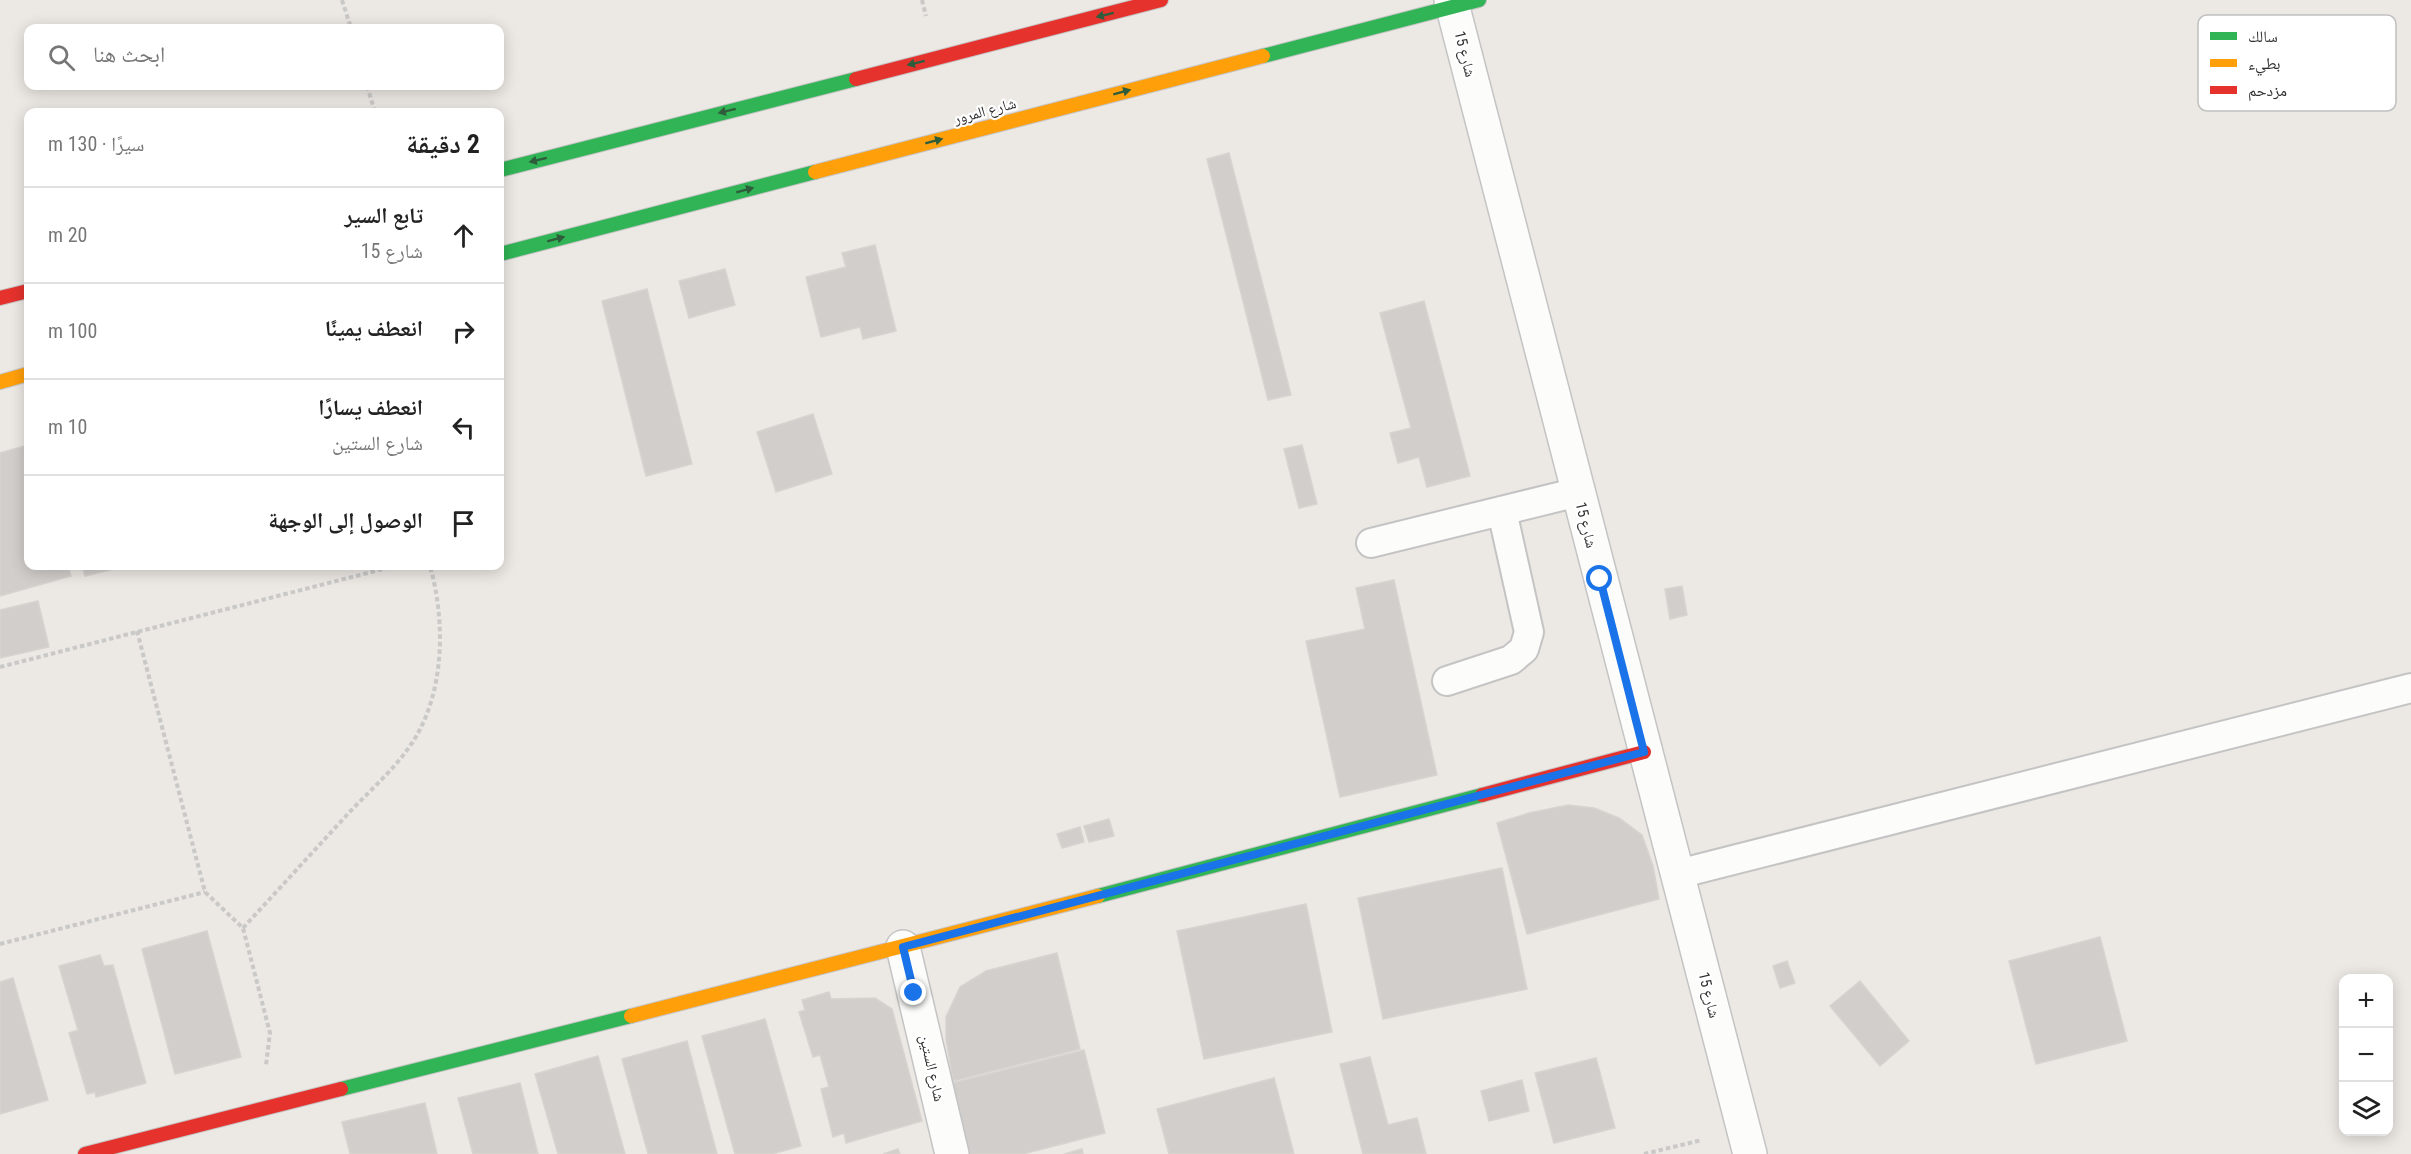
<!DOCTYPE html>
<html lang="ar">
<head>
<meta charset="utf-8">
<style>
  body { margin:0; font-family:"Roboto Condensed","Noto Naskh Arabic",sans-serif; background:#f6f6f6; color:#222; direction:rtl }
  .controls { position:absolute; right:18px; bottom:18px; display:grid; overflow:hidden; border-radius:12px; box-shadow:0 3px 15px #0003 }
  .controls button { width:54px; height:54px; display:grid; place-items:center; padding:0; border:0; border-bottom:2px solid #e0e0e0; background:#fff; color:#222; font:30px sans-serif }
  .stop { position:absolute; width:18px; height:18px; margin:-14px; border:4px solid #1a73e8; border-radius:50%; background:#fff }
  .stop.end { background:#1a73e8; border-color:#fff; box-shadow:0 2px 6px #0008 }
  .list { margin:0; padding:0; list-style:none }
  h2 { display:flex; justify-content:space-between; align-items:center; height:78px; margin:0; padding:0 24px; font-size:26px }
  h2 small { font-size:20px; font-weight:400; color:#767676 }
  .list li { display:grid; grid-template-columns:39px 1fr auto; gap:18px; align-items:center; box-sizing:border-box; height:96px; padding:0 24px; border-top:2px solid #e0e0e0 }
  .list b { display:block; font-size:22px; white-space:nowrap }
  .list p { margin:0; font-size:20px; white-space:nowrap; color:#767676 }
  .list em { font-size:20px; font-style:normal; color:#767676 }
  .icon { flex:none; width:33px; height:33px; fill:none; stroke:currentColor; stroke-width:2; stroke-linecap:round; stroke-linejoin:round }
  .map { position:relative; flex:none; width:2411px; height:1154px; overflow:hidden; direction:ltr }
  .search { position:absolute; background:#fff; box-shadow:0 3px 15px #0003; left:24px; top:24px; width:480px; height:66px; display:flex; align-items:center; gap:15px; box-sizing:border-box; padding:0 21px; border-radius:12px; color:#767676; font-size:22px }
  .panel { position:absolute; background:#fff; box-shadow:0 3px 15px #0003; left:24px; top:108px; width:480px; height:462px; border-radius:12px; direction:rtl }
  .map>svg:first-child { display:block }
  .building { fill:#d1cecb; stroke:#d7d4d0; stroke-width:1.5 }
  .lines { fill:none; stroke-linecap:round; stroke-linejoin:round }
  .lane-casing { stroke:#c5c4c5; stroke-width:32 }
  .street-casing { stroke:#c5c4c5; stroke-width:36 }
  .fast-casing { stroke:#c5c4c5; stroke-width:16 }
  .slow-casing { stroke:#c5c4c5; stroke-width:16 }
  .jam-casing { stroke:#c5c4c5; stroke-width:16 }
  .path { stroke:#c9c9c8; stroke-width:4; stroke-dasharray:4.5 3; stroke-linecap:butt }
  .lane { stroke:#fcfcfb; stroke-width:28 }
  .street { stroke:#fcfcfb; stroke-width:33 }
  .fast { stroke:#30b455; stroke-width:14 }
  .slow { stroke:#ff9f0a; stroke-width:14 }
  .jam { stroke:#e5322d; stroke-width:14 }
  .oneway { fill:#2f5d3c }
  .route { stroke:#1a73e8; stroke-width:8 }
  .labels { text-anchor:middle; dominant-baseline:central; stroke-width:4.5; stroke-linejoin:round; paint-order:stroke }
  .street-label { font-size:15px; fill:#2e2e2e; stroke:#fff }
  .key { fill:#fff; stroke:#c0c0c0; stroke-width:1.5 }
  .key-label { font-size:16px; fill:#2e2e2e }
</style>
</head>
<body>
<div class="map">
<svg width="2411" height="1154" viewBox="0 0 2411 1154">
  <rect width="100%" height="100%" fill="#ece8e4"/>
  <!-- building -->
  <g class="building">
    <polygon points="1229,153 1291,395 1268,400 1207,159"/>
    <polygon points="875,245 896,331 863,339 860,327 821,337 806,277 846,267 842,253"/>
    <polygon points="725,269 735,305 689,318 679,281"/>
    <polygon points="647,289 692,464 646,476 602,301"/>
    <polygon points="1424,301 1470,476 1427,487 1419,457 1398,463 1390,433 1411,428 1380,313"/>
    <polygon points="813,414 832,474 776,492 757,432"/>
    <polygon points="28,445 28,566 68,566 71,576 0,596 0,453"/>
    <polygon points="1302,445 1317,504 1299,508 1284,449"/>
    <polygon points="82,566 126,566 85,576"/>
    <polygon points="1394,580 1437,775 1340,797 1306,641 1365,629 1356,588"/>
    <polygon points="1682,586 1687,615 1670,619 1665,589"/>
    <polygon points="38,601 49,647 0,658 0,610"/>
    <polygon points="1568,805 1594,808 1619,818 1642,835 1653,866 1659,899 1527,934 1497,823 1529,813"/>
    <polygon points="1109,819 1114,836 1089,842 1084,826"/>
    <polygon points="1080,827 1084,842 1062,848 1057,834"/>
    <polygon points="1502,868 1527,989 1383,1019 1358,898"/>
    <polygon points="1306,904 1332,1032 1204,1059 1177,931"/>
    <polygon points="207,931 241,1057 175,1074 142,949"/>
    <polygon points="2100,937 2127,1041 2036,1064 2009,961"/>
    <polygon points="1057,953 1080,1049 953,1081 946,1039 946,1017 960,987 986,971"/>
    <polygon points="100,955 104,966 113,965 146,1083 96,1097 95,1092 87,1094 69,1033 78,1030 59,966"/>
    <polygon points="1787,961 1795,983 1780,988 1773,966"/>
    <polygon points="13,978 48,1100 0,1114 0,982"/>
    <polygon points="1860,981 1909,1041 1880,1066 1830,1006"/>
    <polygon points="829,992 831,999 875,998 892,1009 922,1121 846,1143 844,1133 833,1137 821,1089 829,1087 820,1055 813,1057 799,1012 805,1010 802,1000"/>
    <polygon points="765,1019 801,1146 772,1154 735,1154 702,1036"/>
    <polygon points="687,1041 717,1154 648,1154 622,1059"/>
    <polygon points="1084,1050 1105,1133 1023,1154 965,1154 948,1084"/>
    <polygon points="598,1056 625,1154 558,1154 535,1074"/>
    <polygon points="1370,1057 1388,1125 1417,1118 1426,1154 1363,1154 1340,1064"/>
    <polygon points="1596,1058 1615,1128 1554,1143 1535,1073"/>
    <polygon points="1274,1078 1294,1154 1169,1154 1157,1109"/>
    <polygon points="1522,1080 1529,1111 1489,1121 1481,1091"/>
    <polygon points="520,1083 538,1154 473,1154 458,1098"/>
    <polygon points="425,1103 437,1154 350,1154 342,1122"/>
    <polygon points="898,1149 900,1154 883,1154"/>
    <polygon points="1082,1149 1083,1154 1064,1154"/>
  </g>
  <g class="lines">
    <defs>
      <g id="lane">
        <polyline points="1371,543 1578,492"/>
        <polyline points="1447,681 1511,660 1524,649 1529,632 1502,511"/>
        <polyline points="1678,874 2411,688"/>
      </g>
      <g id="street">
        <polyline points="1451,0 1750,1154"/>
        <polyline points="903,947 952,1154"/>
      </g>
      <g id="fast">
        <polyline points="1263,56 1479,0"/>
        <polyline points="500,170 856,79"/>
        <polyline points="500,254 815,172"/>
        <polyline points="1098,896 1482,795"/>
        <polyline points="341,1089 631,1016"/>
      </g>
      <g id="slow">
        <polyline points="815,172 1263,56"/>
        <polyline points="0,382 28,374"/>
        <polyline points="631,1016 1098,896"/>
      </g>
      <g id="jam">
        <polyline points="856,79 1161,0"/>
        <polyline points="0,298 28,291"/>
        <polyline points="1482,795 1644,752"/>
        <polyline points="85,1154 341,1089"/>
      </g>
    </defs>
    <!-- lane casing -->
    <use href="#lane" class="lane-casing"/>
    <!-- street casing -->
    <use href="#street" class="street-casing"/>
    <!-- fast casing -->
    <use href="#fast" class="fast-casing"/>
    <!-- slow casing -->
    <use href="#slow" class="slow-casing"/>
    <!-- jam casing -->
    <use href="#jam" class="jam-casing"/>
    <!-- path -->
    <g class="path">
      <polyline points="342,0 351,28"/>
      <polyline points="922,0 926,16"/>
      <polyline points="367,86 375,112"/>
      <polyline points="137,631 205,892 243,928 270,1033 266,1065"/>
      <polyline points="0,667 395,566"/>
      <path d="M243,928C277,891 311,854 345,817C366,794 392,772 410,746C445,696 446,622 430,566"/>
      <polyline points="0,944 205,892"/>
      <polyline points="1644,1154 1702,1140"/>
    </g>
    <!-- lane -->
    <use href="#lane" class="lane"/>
    <!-- street -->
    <use href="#street" class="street"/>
    <!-- fast -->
    <use href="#fast" class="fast"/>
    <!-- slow -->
    <use href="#slow" class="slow"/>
    <!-- jam -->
    <use href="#jam" class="jam"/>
  </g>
  <!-- one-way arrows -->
  <defs><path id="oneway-solid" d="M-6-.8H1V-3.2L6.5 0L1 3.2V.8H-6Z" transform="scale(1.5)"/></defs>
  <g class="oneway">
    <use href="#oneway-solid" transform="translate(1105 15) rotate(166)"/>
    <use href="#oneway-solid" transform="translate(916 63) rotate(166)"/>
    <use href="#oneway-solid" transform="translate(1122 92) rotate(-15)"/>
    <use href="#oneway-solid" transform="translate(727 111) rotate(166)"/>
    <use href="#oneway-solid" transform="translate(934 141) rotate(-15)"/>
    <use href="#oneway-solid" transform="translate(538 160) rotate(166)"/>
    <use href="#oneway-solid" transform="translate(745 190) rotate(-15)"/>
    <use href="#oneway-solid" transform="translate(556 239) rotate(-15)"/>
  </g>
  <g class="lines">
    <!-- route -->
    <polyline class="route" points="914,993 903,947 1644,752 1600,579"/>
  </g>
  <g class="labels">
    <!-- street labels -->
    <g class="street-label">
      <text transform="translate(1465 54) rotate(76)">شارع 15</text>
      <text transform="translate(985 111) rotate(-15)">شارع المرور</text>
      <text transform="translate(1586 525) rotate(76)">شارع 15</text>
      <text transform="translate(1709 995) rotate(76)">شارع 15</text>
      <text transform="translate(932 1068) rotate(77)">شارع الستين</text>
    </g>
  </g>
  <!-- legend -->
  <rect x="2198" y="15" width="198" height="96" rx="9" class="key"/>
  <rect x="2210" y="32" width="27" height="8" fill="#30b455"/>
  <rect x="2210" y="59" width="27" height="8" fill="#ff9f0a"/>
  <rect x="2210" y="86" width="27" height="8" fill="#e5322d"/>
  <g class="key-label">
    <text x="2248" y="42">سالك</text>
    <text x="2248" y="69">بطيء</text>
    <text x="2248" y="96">مزدحم</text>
  </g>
</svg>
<div class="controls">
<button>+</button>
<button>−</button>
<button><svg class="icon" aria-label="layers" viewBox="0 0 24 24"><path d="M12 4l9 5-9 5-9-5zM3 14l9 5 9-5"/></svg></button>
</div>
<div class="stop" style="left:1600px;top:579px"></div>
<div class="stop end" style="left:914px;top:993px"></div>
<div class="search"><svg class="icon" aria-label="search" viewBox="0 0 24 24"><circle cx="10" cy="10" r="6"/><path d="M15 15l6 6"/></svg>ابحث هنا</div>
<section class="panel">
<h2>2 دقيقة<small>سيرًا · 130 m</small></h2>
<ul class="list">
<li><svg class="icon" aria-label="ahead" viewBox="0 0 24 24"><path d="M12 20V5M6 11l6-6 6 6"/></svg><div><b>تابع السير</b><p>شارع 15</p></div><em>20 m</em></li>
<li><svg class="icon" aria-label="right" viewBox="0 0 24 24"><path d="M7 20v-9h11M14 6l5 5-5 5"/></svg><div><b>انعطف يمينًا</b></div><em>100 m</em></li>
<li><svg class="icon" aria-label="left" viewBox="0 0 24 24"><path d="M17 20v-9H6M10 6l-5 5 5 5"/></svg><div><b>انعطف يسارًا</b><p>شارع الستين</p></div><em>10 m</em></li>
<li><svg class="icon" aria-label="arrive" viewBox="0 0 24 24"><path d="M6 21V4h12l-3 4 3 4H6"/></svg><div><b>الوصول إلى الوجهة</b></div></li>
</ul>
</section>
</div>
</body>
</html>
